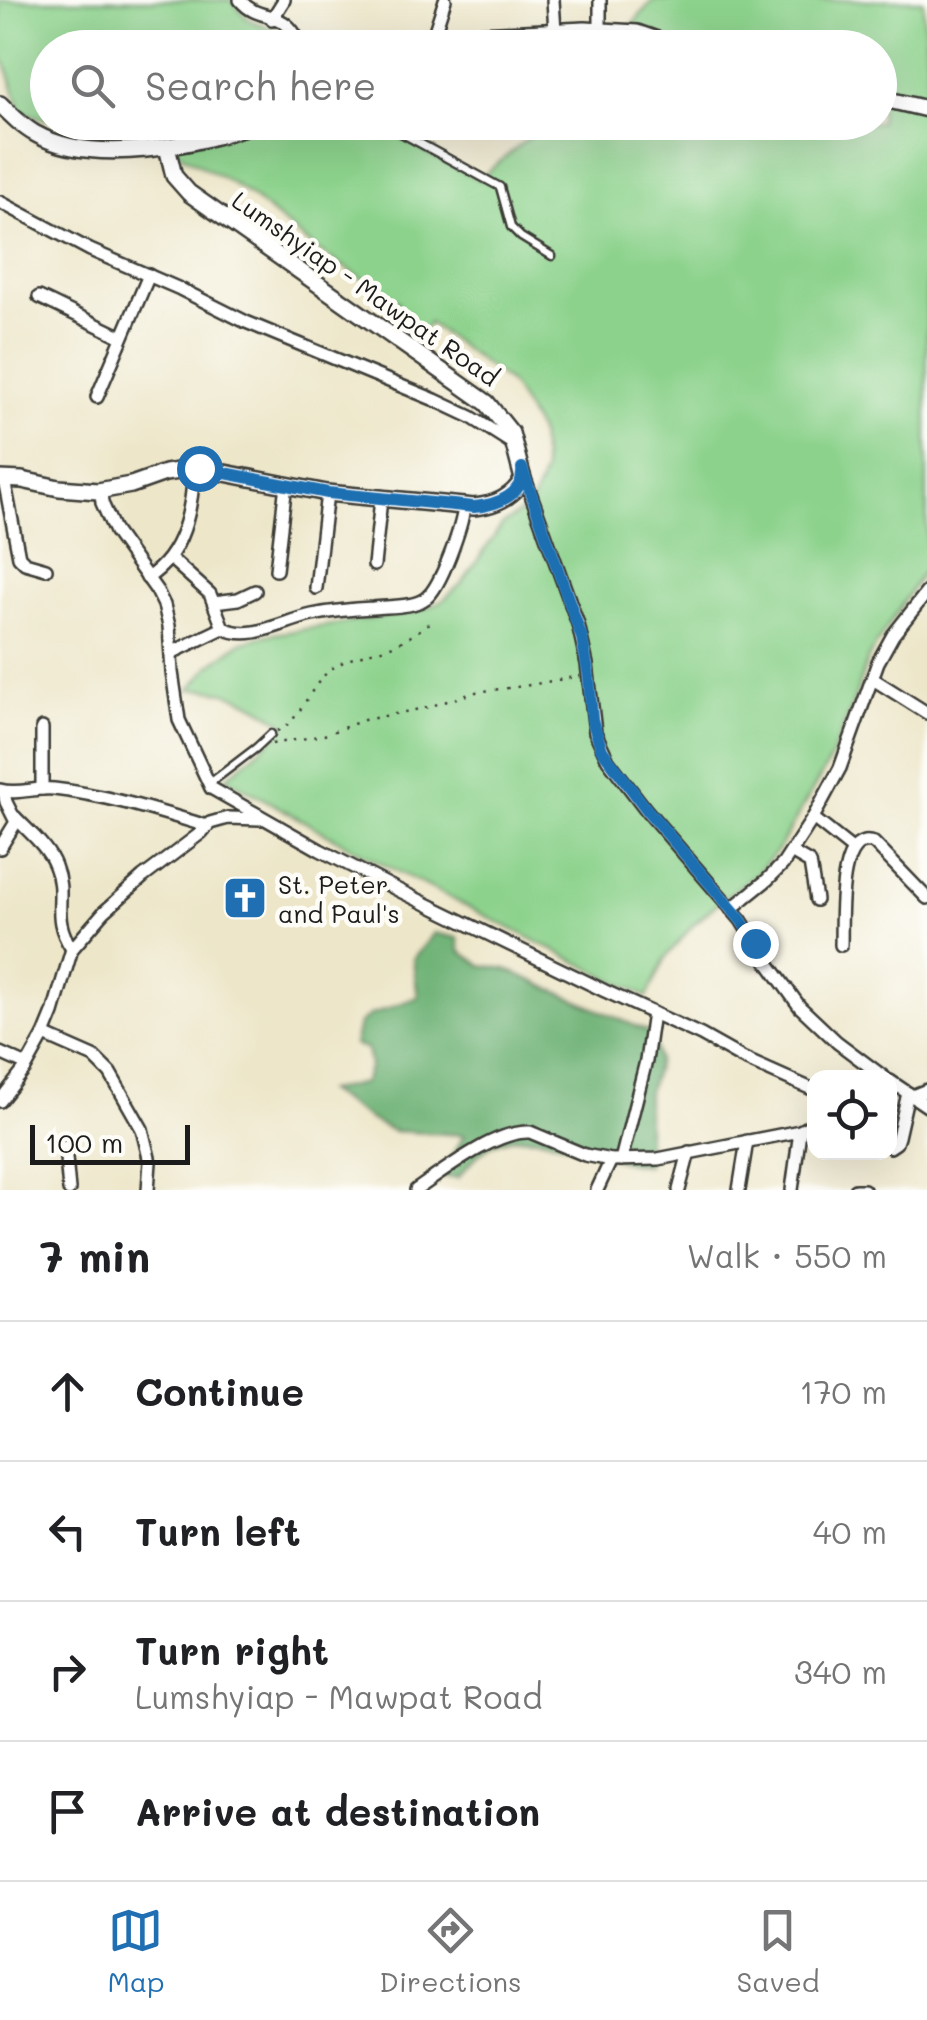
<!DOCTYPE html>
<html lang="en">
<head>
<meta charset="utf-8">
<style>
  body { margin:0; font-family:Mali,sans-serif; background:#f6f6f6; color:#202124 }
  .controls { position:absolute; right:30px; bottom:30px; display:grid; overflow:hidden; border-radius:20px; box-shadow:0 10px 40px #0002 }
  .controls button { width:90px; height:90px; display:grid; place-items:center; padding:0; border:0; border-bottom:2px solid #e0e0e0; background:#fff; color:#202124; font:50px sans-serif }
  .scale { position:absolute; left:30px; bottom:25px; width:160px; box-sizing:border-box; padding-left:10px; border:5px solid #1c1c1c; border-top:0; font-size:28px; line-height:35px; white-space:nowrap; color:#1c1c1c; -webkit-text-stroke:8px #fdfcf7; paint-order:stroke }
  .stop { position:absolute; width:30px; height:30px; margin:-22px; border:8px solid #1f6fb2; border-radius:50%; background:#fff }
  .stop.end { background:#1f6fb2; border-color:#fff; box-shadow:0 2px 10px #0008 }
  .list { margin:0; padding:0; list-style:none }
  h2 { display:flex; justify-content:space-between; align-items:center; height:130px; margin:0; padding:0 40px; font-size:42px }
  h2 small { font-size:32px; font-weight:400; color:#757577 }
  .list li { display:grid; grid-template-columns:65px 1fr auto; gap:30px; align-items:center; box-sizing:border-box; height:140px; padding:0 40px; border-top:2px solid #e0e0e0 }
  .list b { display:block; font-size:38px; white-space:nowrap }
  .list p { margin:0; font-size:32px; white-space:nowrap; color:#757577 }
  .list em { font-size:32px; font-style:normal; color:#757577 }
  .icon { flex:none; width:55px; height:55px; fill:none; stroke:currentColor; stroke-width:2; stroke-linecap:round; stroke-linejoin:round }
  .map { position:relative; flex:none; width:927px; height:1190px; overflow:hidden }
  .search { position:absolute; background:#fff; box-shadow:0 10px 40px #0002; left:30px; right:30px; top:30px; height:110px; display:flex; align-items:center; gap:25px; box-sizing:border-box; padding:0 35px; border-radius:55px; color:#757577; font-size:38px }
  .sheet { height:690px; background:#fff }
  nav { display:flex; justify-content:space-around; align-items:center; box-sizing:border-box; height:140px; border-top:2px solid #e0e0e0; background:#fff; font-size:28px; color:#757577 }
  nav a { display:grid; justify-items:center; gap:5px }
  nav .on { color:#1f6fb2 }
  .map>svg:first-child { display:block }
  .green { fill:#8cd28c; stroke:#547754; stroke-width:2.5 }
  .forest { fill:#71b478; stroke:#46684a; stroke-width:2.5 }
  .lines { fill:none; stroke-linecap:round; stroke-linejoin:round }
  .service-casing { stroke:#3b3a36; stroke-width:11 }
  .minor-casing { stroke:#3b3a36; stroke-width:16 }
  .tertiary-casing { stroke:#3b3a36; stroke-width:20 }
  .path { stroke:#3b3a36; stroke-width:2.5; stroke-dasharray:2.5 8; stroke-linecap:butt }
  .service { stroke:#fff; stroke-width:6 }
  .minor { stroke:#fff; stroke-width:11 }
  .tertiary { stroke:#fff; stroke-width:15 }
  .route { stroke:#1f6fb2; stroke-width:12 }
  .labels { text-anchor:middle; dominant-baseline:central; stroke-width:9; stroke-linejoin:round; paint-order:stroke }
  .street-label { font-size:25px; fill:#1c1c1c; stroke:#fdfcf7 }
  .poi-label { font-size:25px; fill:#1c1c1c; stroke:#fdfcf7; text-anchor:start }
</style>
</head>
<body>
<div class="map">
<svg width="927" height="1190" viewBox="0 0 927 1190">
  <rect width="100%" height="100%" fill="#fdfcf7"/>
  <filter id="ink" filterUnits="userSpaceOnUse"><feTurbulence type="fractalNoise" baseFrequency=".01" numOctaves="2"/><feDisplacementMap in="SourceGraphic" scale="20" xChannelSelector="R" yChannelSelector="G"/><feConvolveMatrix kernelMatrix="1 2 1 2 8 2 1 2 1" color-interpolation-filters="sRGB"/></filter>
  <filter id="wash" filterUnits="userSpaceOnUse"><feTurbulence type="fractalNoise" baseFrequency=".0048" numOctaves="4" result="noise"/><feDisplacementMap in="SourceGraphic" scale="40" xChannelSelector="R" yChannelSelector="G"/><feGaussianBlur stdDeviation="2.25" result="paint"/><feColorMatrix in="noise" values="0 0 0 0 0 0 0 0 0 0 0 0 0 0 0 0 0 1.4 0 .05"/><feComposite in="paint" operator="in"/></filter>
  <g filter="url(#wash)">
    <rect width="100%" height="100%" fill="#ede6c9"/>
    <!-- green -->
    <g class="green">
      <polygon points="0,0 230,0 249,20 282,32 294,47 48,48 47,120 21,111 7,67 0,54"/>
      <path d="M653,0H923L927,65V565L869,656L850,711L830,760L778,850L756,874L719,902L694,924L666,957L647,997L365,855L226,778L277,735L283,723C253,702 228,688 190,689L210,666L240,643L267,635L416,612L441,602L462,583L502,525L531,505L544,472L539,432L510,383L429,323L422,333L402,324L389,311L399,302L316,249L240,188L148,136L75,130L54,123H374L431,155L479,179L546,123L880,122V48L614,47Z"/>
    </g>
    <!-- forest -->
    <path class="forest" d="M434,933L458,938L460,951L481,965L506,969L653,1034L658,1061L647,1095V1165C596,1162 532,1116 485,1149C475,1156 466,1169 458,1178L441,1177L464,1135L393,1131L369,1119L327,1091L364,1083L370,1066L367,1049L354,1045L359,1024L370,1015L418,997L413,959Z"/>
  </g>
  <g filter="url(#ink)">
    <g class="lines">
      <defs>
        <g id="service">
          <polyline points="381,122 500,187 511,227 521,237 552,256"/>
          <polyline points="210,783 256,748 271,734"/>
        </g>
        <g id="minor">
          <path d="M240,0C256,19 272,12 287,25C294,30 298,40 303,48"/>
          <polyline points="553,0 555,31"/>
          <polyline points="272,19 284,0"/>
          <polyline points="600,30 600,0"/>
          <polyline points="432,40 445,0"/>
          <polyline points="0,202 90,250 180,289 246,322 435,400 471,417 515,445"/>
          <polyline points="39,297 122,337"/>
          <polyline points="97,397 149,275"/>
          <polyline points="523,473 578,624 587,664 595,732 608,760 647,811 741,920 768,963 800,1007 837,1042 885,1078"/>
          <polyline points="4,479 19,557 25,563 46,569"/>
          <polyline points="101,491 102,503 115,532 157,591 164,605 169,626 172,672 179,720 211,788 320,850 400,891 605,991 701,1035 742,1058 814,1090"/>
          <path d="M170,558L210,594L223,628C252,642 283,621 312,615C332,611 353,609 373,608C389,606 413,608 426,598C441,587 462,526 464,507"/>
          <polyline points="374,565 381,499"/>
          <polyline points="276,570 286,484"/>
          <path d="M147,578C184,555 192,508 194,469"/>
          <polyline points="316,588 327,493"/>
          <polyline points="214,602 238,599 255,591"/>
          <polyline points="171,653 223,628"/>
          <polyline points="873,679 927,713"/>
          <polyline points="42,789 42,728"/>
          <path d="M0,790C18,795 36,787 54,789C107,795 157,811 207,826"/>
          <path d="M15,817C29,832 48,847 55,866C68,898 49,915 72,949"/>
          <polyline points="813,818 852,849"/>
          <polyline points="0,848 16,822 6,802 4,792"/>
          <polyline points="791,852 810,863 816,900"/>
          <polyline points="731,909 767,880 783,864 813,818 840,768 878,662 893,635 927,592"/>
          <path d="M841,945C842,923 836,830 874,843L927,898"/>
          <polyline points="44,1035 94,1057 110,1073 142,1129 150,1162 148,1190"/>
          <polyline points="0,1053 27,1065"/>
          <polyline points="890,1081 927,1106"/>
          <polyline points="912,1096 927,1090"/>
          <polyline points="0,1101 25,1069 44,1035 53,1013 72,949 104,912 143,877 201,833 210,823 228,818 261,819"/>
          <polyline points="65,1147 69,1190"/>
          <polyline points="890,1147 896,1143 898,1137 908,1093"/>
          <polyline points="621,1160 646,1061 653,1013"/>
          <path d="M416,1190C445,1170 496,1130 530,1132L585,1155L611,1160L658,1159L800,1131L814,1123"/>
          <polyline points="597,1190 611,1160"/>
          <polyline points="679,1190 689,1152"/>
          <polyline points="739,1190 747,1141"/>
          <polyline points="792,1190 800,1131"/>
          <polyline points="855,1190 864,1190"/>
        </g>
        <g id="tertiary">
          <polyline points="380,48 479,35 585,30 637,33 680,48"/>
          <polyline points="880,98 927,109"/>
          <path d="M0,104C11,115 23,127 36,134C92,166 200,146 257,122"/>
          <path d="M0,479L22,480L59,488L98,491L131,485L165,473L199,468L327,493L474,507C495,505 512,498 523,479L511,433L487,403L189,193L174,176L167,147"/>
        </g>
      </defs>
      <!-- service casing -->
      <use href="#service" class="service-casing"/>
      <!-- minor casing -->
      <use href="#minor" class="minor-casing"/>
      <!-- tertiary casing -->
      <use href="#tertiary" class="tertiary-casing"/>
      <!-- path -->
      <g class="path">
        <path d="M277,731C302,721 309,684 333,668C355,653 383,652 406,639C415,634 423,627 432,621"/>
        <polyline points="272,744 324,735 364,720 425,708 476,692 524,686 580,676"/>
      </g>
      <!-- service -->
      <use href="#service" class="service"/>
      <!-- minor -->
      <use href="#minor" class="minor"/>
      <!-- tertiary -->
      <use href="#tertiary" class="tertiary"/>
    </g>
  </g>
  <g class="lines" filter="url(#ink)">
    <!-- route -->
    <path class="route" d="M199,468L328,493L474,507C497,505 525,495 522,468L582,638L589,677L592,720L602,750L647,810L741,920L755,943"/>
  </g>
  <!-- icons -->
  <defs>
    <symbol id="church-square" viewBox="-11 -11 22 22"><rect x="-9" y="-9" width="18" height="18" rx="4" fill="#1f6fb2" stroke="#fdfcf7"/><path d="M-1.2-6h2.4v3.5h3.3v2.4h-3.3V6h-2.4V-.1h-3.3v-2.4h3.3Z" fill="#fff"/></symbol>
  </defs>
  <g fill-rule="evenodd">
    <use href="#church-square" x="220" y="873" width="50" height="50"/>
  </g>
  <g class="labels">
    <!-- street labels -->
    <g class="street-label">
      <text transform="translate(366 288) rotate(35)">Lumshyiap - Mawpat Road</text>
    </g>
    <!-- poi labels -->
    <g class="poi-label">
      <text x="278" y="884">St. Peter<tspan x="278" dy="29">and Paul's</tspan></text>
    </g>
  </g>
</svg>
<div class="controls">
<button><svg class="icon" aria-label="locate" viewBox="0 0 24 24"><circle cx="12" cy="12" r="6"/><path d="M12 2v4M12 18v4M2 12h4M18 12h4"/></svg></button>
</div>
<div class="scale">100 m</div>
<div class="stop" style="left:199px;top:468px"></div>
<div class="stop end" style="left:755px;top:943px"></div>
<div class="search"><svg class="icon" aria-label="search" viewBox="0 0 24 24"><circle cx="10" cy="10" r="6"/><path d="M15 15l6 6"/></svg>Search here</div>
</div>
<section class="sheet">
<h2>7 min<small>Walk · 550 m</small></h2>
<ul class="list">
<li><svg class="icon" aria-label="ahead" viewBox="0 0 24 24"><path d="M12 20V5M6 11l6-6 6 6"/></svg><div><b>Continue</b></div><em>170 m</em></li>
<li><svg class="icon" aria-label="left" viewBox="0 0 24 24"><path d="M17 20v-9H6M10 6l-5 5 5 5"/></svg><div><b>Turn left</b></div><em>40 m</em></li>
<li><svg class="icon" aria-label="right" viewBox="0 0 24 24"><path d="M7 20v-9h11M14 6l5 5-5 5"/></svg><div><b>Turn right</b><p>Lumshyiap - Mawpat Road</p></div><em>340 m</em></li>
<li><svg class="icon" aria-label="arrive" viewBox="0 0 24 24"><path d="M6 21V4h12l-3 4 3 4H6"/></svg><div><b>Arrive at destination</b></div></li>
</ul>
</section>
<nav>
<a class="on"><svg class="icon" aria-label="map" viewBox="0 0 24 24"><path d="M3 6l6-2 6 2 6-2v14l-6 2-6-2-6 2zM9 4v14M15 6v14"/></svg>Map</a>
<a><svg class="icon" aria-label="directions" viewBox="0 0 24 24"><path d="M12 3l9 9-9 9-9-9zM9 14v-3h6M13 9l2 2-2 2"/></svg>Directions</a>
<a><svg class="icon" aria-label="saved" viewBox="0 0 24 24"><path d="M7 4h10v16l-5-4-5 4z"/></svg>Saved</a>
</nav>
</body>
</html>
